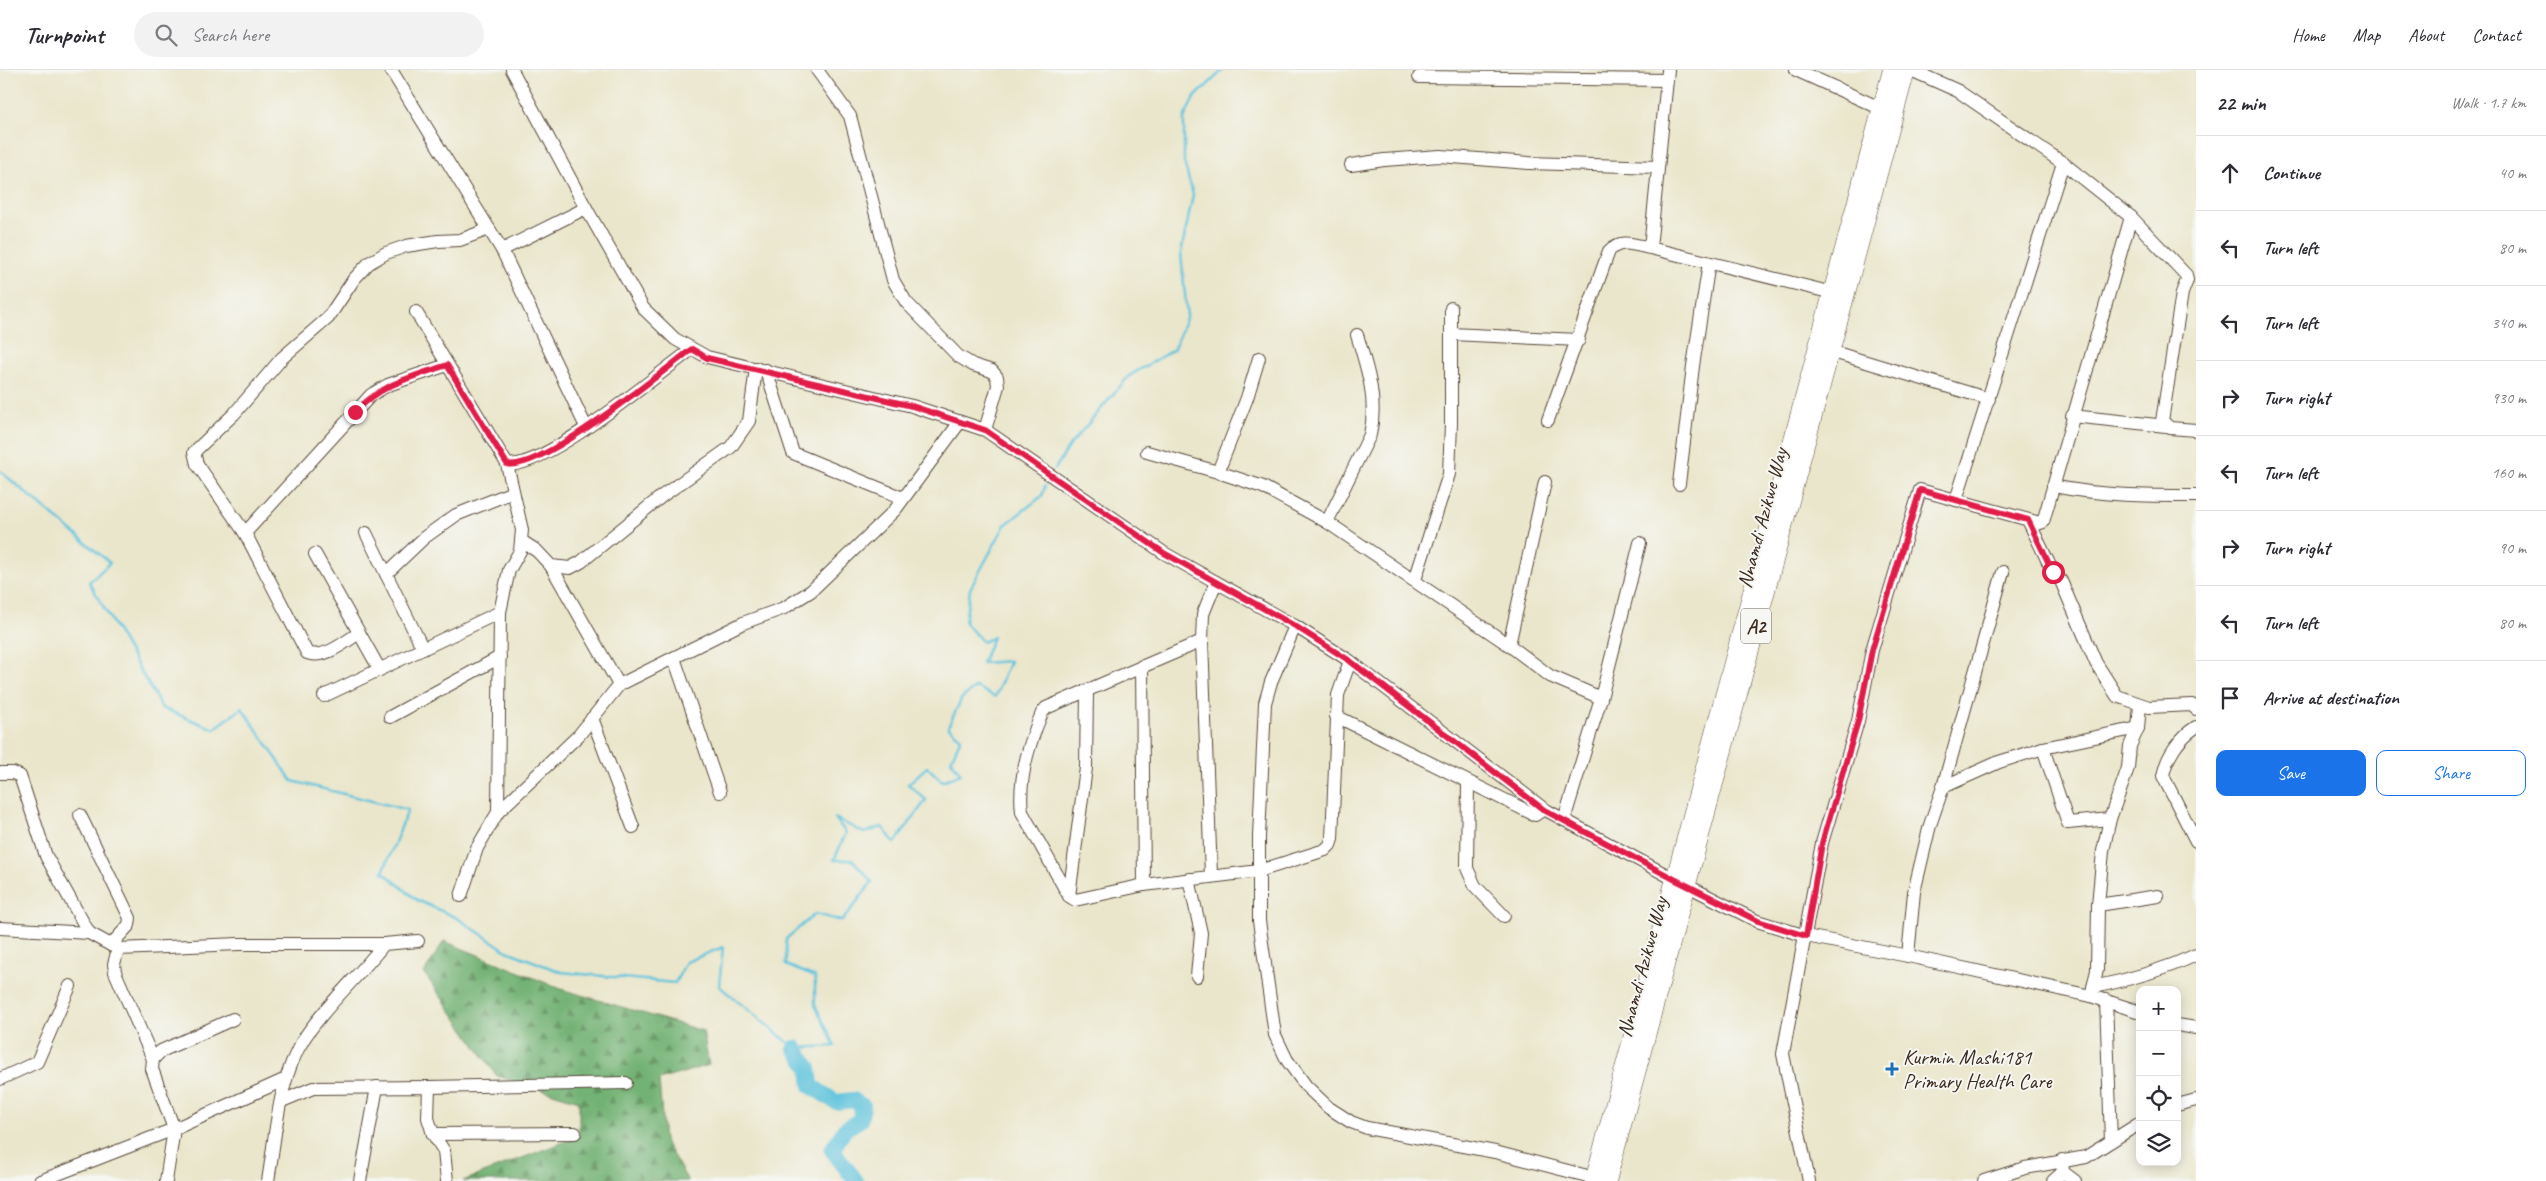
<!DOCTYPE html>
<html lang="en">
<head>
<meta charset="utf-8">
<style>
  body { margin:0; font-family:Caveat,sans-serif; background:#f2f2f3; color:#2b2b33 }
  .controls { position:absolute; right:15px; bottom:15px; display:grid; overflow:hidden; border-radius:10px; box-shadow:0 2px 12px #0003 }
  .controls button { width:45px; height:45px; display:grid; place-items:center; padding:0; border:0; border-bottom:1px solid #e1e1e2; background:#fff; color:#2b2b33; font:25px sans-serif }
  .stop { position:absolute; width:15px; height:15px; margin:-11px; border:4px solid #e11d48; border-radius:50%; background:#fff }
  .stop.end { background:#e11d48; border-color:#fff; box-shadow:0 1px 5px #0008 }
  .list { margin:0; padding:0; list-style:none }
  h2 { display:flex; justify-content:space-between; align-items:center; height:65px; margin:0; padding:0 20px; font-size:21px }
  h2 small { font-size:16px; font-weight:400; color:#7c7c81 }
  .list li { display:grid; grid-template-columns:32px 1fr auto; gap:15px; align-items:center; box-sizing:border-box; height:75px; padding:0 20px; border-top:1px solid #e1e1e2 }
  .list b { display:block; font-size:19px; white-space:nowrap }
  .list em { font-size:16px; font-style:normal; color:#7c7c81 }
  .actions { display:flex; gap:10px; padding:15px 20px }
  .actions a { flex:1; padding:11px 0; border:1px solid #1a73e8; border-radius:10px; text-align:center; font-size:18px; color:#1a73e8 }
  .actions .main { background:#1a73e8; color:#fff }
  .icon { flex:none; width:28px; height:28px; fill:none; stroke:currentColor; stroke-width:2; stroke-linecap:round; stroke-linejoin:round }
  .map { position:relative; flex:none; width:2196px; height:1111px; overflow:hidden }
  header { display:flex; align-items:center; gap:30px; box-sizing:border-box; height:70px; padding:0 25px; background:#fff; border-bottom:1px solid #e1e1e2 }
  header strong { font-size:24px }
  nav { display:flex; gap:28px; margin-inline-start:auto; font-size:18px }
  .search { width:350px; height:45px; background:#f2f2f3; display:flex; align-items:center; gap:12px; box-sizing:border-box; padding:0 18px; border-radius:28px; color:#7c7c81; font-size:19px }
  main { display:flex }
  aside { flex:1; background:#fff }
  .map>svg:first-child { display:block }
  .forest { fill:url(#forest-firs); stroke:#576e49 }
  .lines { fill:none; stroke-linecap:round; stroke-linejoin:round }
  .stream { stroke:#5ec3dc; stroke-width:2.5 }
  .river { stroke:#5ec3dc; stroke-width:16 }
  .minor-casing { stroke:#554638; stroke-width:14 }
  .highway-casing { stroke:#554638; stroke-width:19 }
  .minor { stroke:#fff; stroke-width:12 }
  .highway { stroke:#fff; stroke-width:18 }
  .route { stroke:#e11d48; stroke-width:6 }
  .poi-dot { fill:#1f6fb2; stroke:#f6f6f2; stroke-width:2 }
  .labels { text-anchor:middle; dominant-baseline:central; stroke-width:4; stroke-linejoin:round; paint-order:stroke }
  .shield { fill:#f6f6f2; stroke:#73675e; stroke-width:1 }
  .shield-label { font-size:20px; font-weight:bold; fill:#3b2a1e }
  .street-label { font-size:21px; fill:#3b2a1e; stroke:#f6f6f2 }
  .poi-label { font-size:21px; fill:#3b2a1e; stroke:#f6f6f2; text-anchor:start }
</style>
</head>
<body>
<header>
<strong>Turnpoint</strong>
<div class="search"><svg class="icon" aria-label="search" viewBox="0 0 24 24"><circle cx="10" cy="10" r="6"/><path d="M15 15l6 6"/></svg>Search here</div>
<nav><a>Home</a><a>Map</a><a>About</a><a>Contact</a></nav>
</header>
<main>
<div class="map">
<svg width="2196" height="1111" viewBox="0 0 2196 1111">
  <defs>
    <pattern id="forest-firs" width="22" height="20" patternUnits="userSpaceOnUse" patternTransform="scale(1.25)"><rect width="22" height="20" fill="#73b274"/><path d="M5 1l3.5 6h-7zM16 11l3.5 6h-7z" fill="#60915f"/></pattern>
  </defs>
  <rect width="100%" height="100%" fill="#f6f6f2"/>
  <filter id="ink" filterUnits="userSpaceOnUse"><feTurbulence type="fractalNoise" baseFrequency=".02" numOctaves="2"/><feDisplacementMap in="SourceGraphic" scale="10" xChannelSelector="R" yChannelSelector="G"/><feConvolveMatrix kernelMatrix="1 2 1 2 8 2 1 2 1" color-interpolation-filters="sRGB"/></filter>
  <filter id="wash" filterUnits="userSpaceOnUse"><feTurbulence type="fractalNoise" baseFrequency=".0096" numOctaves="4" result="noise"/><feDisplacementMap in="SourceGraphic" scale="20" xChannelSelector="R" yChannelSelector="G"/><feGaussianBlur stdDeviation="1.12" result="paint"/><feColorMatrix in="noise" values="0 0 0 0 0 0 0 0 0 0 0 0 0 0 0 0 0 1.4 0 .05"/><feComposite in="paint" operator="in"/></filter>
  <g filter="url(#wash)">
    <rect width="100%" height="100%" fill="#eae6cb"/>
    <!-- forest -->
    <polygon class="forest" points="444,871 561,919 703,961 709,995 659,1010 664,1070 688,1111 463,1111 579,1066 579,1031 497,1006 424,903"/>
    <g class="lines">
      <!-- stream -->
      <g class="stream">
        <polyline points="1055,399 1070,375 1129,306 1174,279 1187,246 1181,183 1193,125 1184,92 1184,48 1194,28 1223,0"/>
        <polyline points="0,401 110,493 89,512 162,638 214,659 242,638 292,711 408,740 383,802 417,830 457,848 507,881 561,902 675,913 686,892 723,877 719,916 795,978 835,976 815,935 815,907 786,895 786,869 815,844 842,851 872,812 853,790 834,790 846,763 835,748 864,763 882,757 895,773 926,730 908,714 927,697 942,711 961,704 951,690 961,668 948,657 962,628 976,617 995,627 1010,591 982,593 993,567 983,572 965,553 970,519 1005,455 1042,426 1045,416"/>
      </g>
      <!-- river -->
      <polyline class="river" points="795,978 809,998 811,1016 836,1032 853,1030 863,1036 860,1050 845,1059 832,1080 856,1111"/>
    </g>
  </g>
  <g filter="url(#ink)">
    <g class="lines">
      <defs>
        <g id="minor">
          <polyline points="391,0 502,180 586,357"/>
          <polyline points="512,0 586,138 643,238 675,269 707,287 912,336 985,360 1164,483 1295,556 1350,591 1544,739 1674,809 1757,851 1806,866 1908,886 2091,926 2140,942"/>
          <polyline points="817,0 850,46 893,210 906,232 958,286 973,295 992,301 997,307 998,316 985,360"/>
          <polyline points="1796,0 1882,39"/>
          <polyline points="1911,0 1958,21 2063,93 2131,147 2186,205 2187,210 2182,223 2162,351 2170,358 2196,360"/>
          <polyline points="1419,7 1667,10"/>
          <polyline points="2063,93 1956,430 2040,453 2043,452 2131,147"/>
          <polyline points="1351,95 1384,90 1440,86 1529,93 1658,97"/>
          <polyline points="1650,178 1668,0"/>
          <polyline points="502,180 586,138"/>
          <polyline points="416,242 507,394 522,460 520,481 509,500 500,542 498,742"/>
          <polyline points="1451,264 1579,270"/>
          <polyline points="1830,281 1989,329"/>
          <polyline points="447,295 388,315 371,325 245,463 197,394 194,382 234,344 282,288 328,248 354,209 369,193 386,183 406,176 438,171 460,170 489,159"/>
          <polyline points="766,300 793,383 903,428"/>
          <polyline points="2072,346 2166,356"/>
          <path d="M1548,350L1609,181C1621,168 1635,175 1650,178L1833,223"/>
          <polyline points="1147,382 1218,402 1263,417 1327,452 1509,575"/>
          <path d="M507,394C541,402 660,303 692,279"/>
          <polyline points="1218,402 1247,328 1259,288"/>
          <polyline points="1545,412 1509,575 1550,606 1601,628"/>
          <polyline points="1679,414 1693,296 1709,193"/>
          <path d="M2053,416C2101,426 2148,426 2196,426"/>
          <polyline points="2028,450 2053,502 2061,511 2096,593 2117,626 2149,637 2192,635 2196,639"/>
          <path d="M1327,452L1370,365C1378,329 1367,298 1357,265"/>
          <path d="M245,463L307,583C324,590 345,572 359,563"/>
          <polyline points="366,463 423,579"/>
          <polyline points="523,472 537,481 551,496 570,498 581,492 662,426 731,377 749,351 756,298"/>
          <polyline points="315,484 380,600"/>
          <polyline points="551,496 619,615"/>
          <polyline points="386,504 425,467 456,445 513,422"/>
          <polyline points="1415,510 1449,404 1451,354 1451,238"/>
          <polyline points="1295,556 1271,612 1265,633 1259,767 1259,851 1275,965 1287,990 1306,1016 1329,1038 1351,1052 1367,1058 1495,1082 1595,1108"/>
          <path d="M1202,571L1046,638L1042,643C1029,673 1018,708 1022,742L1069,826L1075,830L1144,815L1259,801L1325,780L1330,775L1332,769L1338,625L1350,591"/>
          <polyline points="674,588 720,722"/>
          <polyline points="1142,596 1144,815"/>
          <polyline points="324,626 500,542"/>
          <polyline points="1336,646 1535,745 1544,739"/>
          <polyline points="390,647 500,587"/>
          <polyline points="592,648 633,757"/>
          <path d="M2196,657C2180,667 2166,687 2163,706L2196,771"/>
          <polyline points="2043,678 2068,753 2110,749"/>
          <polyline points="0,703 13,703 20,706 46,786 89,863 118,879 239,874 384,874"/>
          <polyline points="1468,712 1467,798 1475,816 1504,846"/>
          <polyline points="1943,717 1999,692 2043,678 2138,658"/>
          <polyline points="80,745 130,848 129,855 111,875"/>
          <polyline points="1564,750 1601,628 1640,473"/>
          <polyline points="1211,805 1202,571 1203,544 1216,512"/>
          <polyline points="1189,809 1201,863 1197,906"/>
          <polyline points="461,826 477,778 498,742 579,665 619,615 743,553 784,538 811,521 895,440 960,352"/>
          <polyline points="1069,826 1086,698 1087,621"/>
          <polyline points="2098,835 2158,826"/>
          <polyline points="0,858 89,863"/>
          <polyline points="118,879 114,894 115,902 153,989"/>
          <polyline points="1908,886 1914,822 1930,755 1943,717 2003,502"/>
          <path d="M2093,917C2129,910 2163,900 2196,885"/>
          <polyline points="2091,926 2097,900 2098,835 2103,781 2110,749 2128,698 2130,676 2138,658 2140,635"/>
          <polyline points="2106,930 2111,1071"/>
          <polyline points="2177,955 2196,958"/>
          <polyline points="0,1009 37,992 70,916"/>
          <polyline points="429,1017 626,1013"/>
          <polyline points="282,1031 313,1018 429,1017 428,1048 433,1064 444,1081 447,1111"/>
          <polyline points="2177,1035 2196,1030"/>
          <polyline points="433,1064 575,1063"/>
          <polyline points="2062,1090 2063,1102 2075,1111"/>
          <polyline points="40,1111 174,1059 286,1009"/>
          <polyline points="166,1111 174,1059 152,999 153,989 161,981 233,949"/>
          <path d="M268,1111C276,1064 278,1008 305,967C328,933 359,906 384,874L418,871"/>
          <polyline points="360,1111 377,1017"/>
          <polyline points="1809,1111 1783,984 1822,773 1858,651 1872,580 1920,420 1956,430"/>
          <polyline points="1984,1111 2025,1098 2086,1087 2140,1053"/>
          <polyline points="2053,1111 2063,1102"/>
        </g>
        <g id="highway">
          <polyline points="1594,1111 1892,0"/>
          <polyline points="1607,1111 1906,0"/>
        </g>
      </defs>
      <!-- minor casing -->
      <use href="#minor" class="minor-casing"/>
      <!-- highway casing -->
      <use href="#highway" class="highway-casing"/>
      <!-- minor -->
      <use href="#minor" class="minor"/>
      <!-- highway -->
      <use href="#highway" class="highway"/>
    </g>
  </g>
  <g class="lines" filter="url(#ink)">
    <!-- route -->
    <path class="route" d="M355,342C383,313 410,308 447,295L507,394C541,402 660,303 692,279L707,288L912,336L985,360L1164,483L1295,556L1350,591L1544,740L1674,809L1758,851L1806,866L1822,773L1858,651L1872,580L1920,420L2028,450L2053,502"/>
  </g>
  <!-- markers -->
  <path class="poi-dot" d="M1889.5 991.5h5v5h5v5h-5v5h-5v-5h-5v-5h5z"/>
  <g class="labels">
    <!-- shield labels -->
    <rect class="shield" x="1741" y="538.5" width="30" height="35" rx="4"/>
    <g class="shield-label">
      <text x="1756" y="556">A2</text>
    </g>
    <!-- street labels -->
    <g class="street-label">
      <text transform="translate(1762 448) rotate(-75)">Nnamdi Azikwe Way</text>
      <text transform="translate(1642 897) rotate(-75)">Nnamdi Azikwe Way</text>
    </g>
    <!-- poi labels -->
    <g class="poi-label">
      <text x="1903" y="987">Kurmin Mashi181<tspan x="1903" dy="24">Primary Health Care</tspan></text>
    </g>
  </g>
</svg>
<div class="controls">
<button>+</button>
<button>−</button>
<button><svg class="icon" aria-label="locate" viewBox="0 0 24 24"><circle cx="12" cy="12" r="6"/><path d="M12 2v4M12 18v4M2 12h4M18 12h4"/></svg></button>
<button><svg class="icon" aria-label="layers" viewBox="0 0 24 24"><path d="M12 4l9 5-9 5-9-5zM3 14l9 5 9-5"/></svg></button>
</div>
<div class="stop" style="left:2053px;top:502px"></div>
<div class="stop end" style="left:355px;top:342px"></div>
</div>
<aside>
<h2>22 min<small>Walk · 1.7 km</small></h2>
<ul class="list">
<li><svg class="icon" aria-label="ahead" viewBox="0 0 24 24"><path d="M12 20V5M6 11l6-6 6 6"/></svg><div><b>Continue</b></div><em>40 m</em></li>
<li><svg class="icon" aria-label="left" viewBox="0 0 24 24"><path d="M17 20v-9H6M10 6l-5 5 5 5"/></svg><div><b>Turn left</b></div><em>80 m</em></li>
<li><svg class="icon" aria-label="left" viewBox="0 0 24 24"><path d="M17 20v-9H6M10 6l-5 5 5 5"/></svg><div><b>Turn left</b></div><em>340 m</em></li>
<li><svg class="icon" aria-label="right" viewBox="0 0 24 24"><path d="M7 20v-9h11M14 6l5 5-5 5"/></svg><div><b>Turn right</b></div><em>930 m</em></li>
<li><svg class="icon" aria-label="left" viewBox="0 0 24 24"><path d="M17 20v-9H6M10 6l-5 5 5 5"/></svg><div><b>Turn left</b></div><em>160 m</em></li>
<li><svg class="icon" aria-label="right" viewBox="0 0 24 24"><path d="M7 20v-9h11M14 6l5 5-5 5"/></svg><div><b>Turn right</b></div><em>90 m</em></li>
<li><svg class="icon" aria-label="left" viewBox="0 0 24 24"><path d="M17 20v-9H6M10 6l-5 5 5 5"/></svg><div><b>Turn left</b></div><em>80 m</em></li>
<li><svg class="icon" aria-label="arrive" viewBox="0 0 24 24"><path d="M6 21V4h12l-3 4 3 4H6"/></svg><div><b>Arrive at destination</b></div></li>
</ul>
<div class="actions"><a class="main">Save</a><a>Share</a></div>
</aside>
</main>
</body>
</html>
